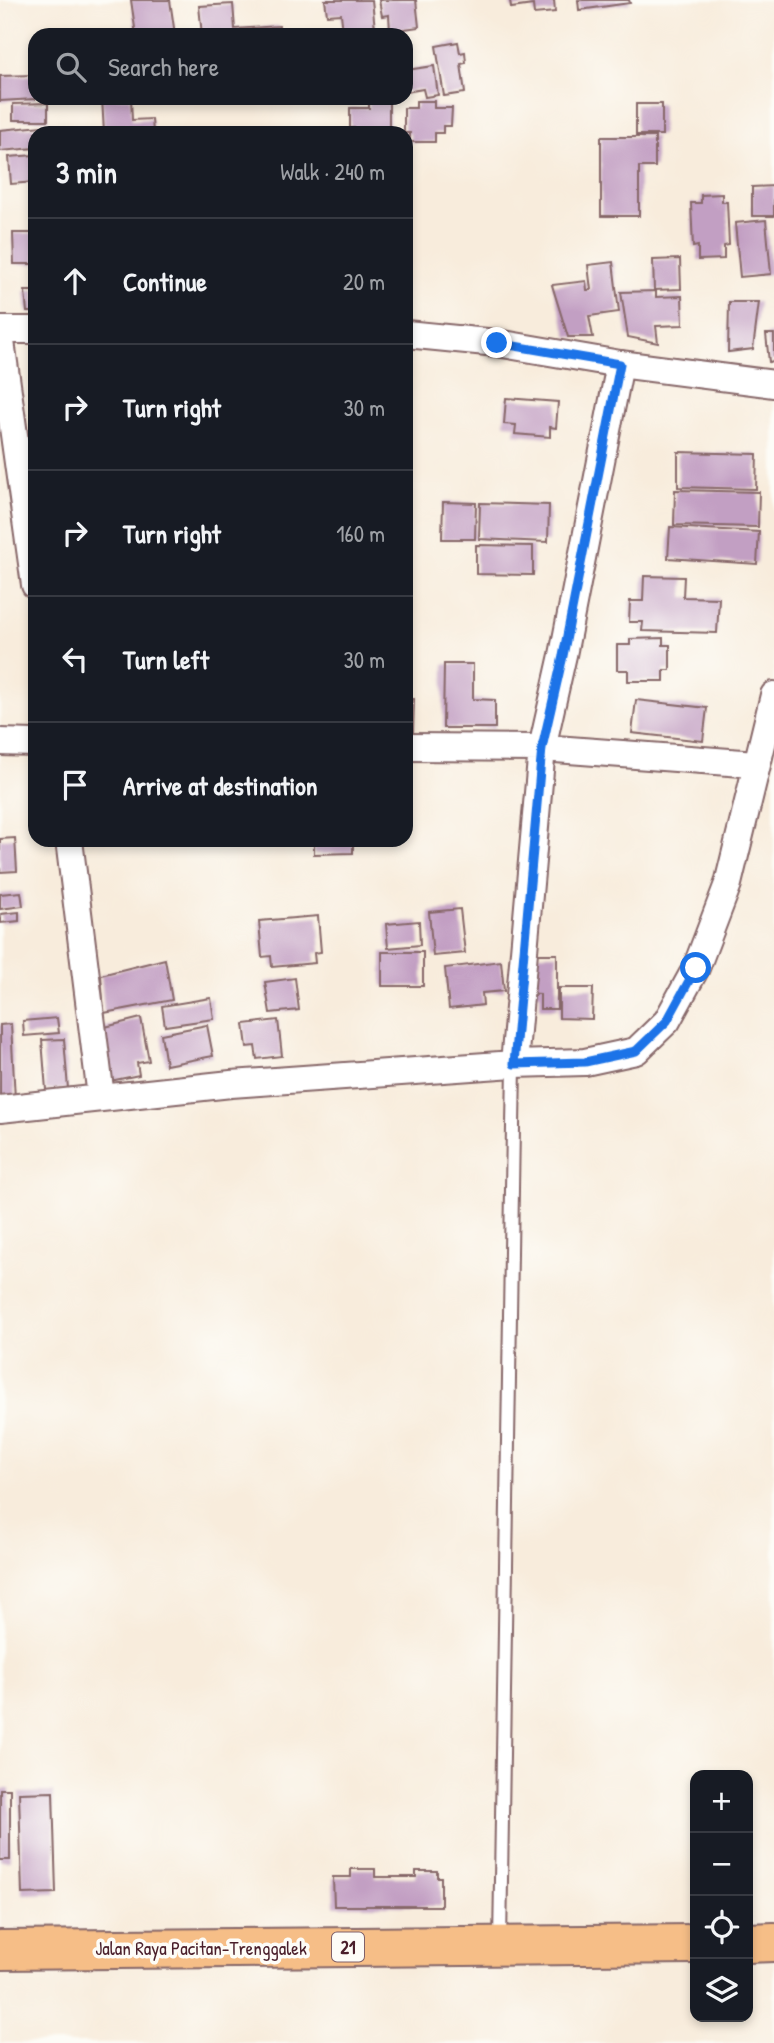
<!DOCTYPE html>
<html lang="en">
<head>
<meta charset="utf-8">
<style>
  body { margin:0; font-family:"Patrick Hand",sans-serif; background:#20242c; color:#f1f3f6 }
  .controls { position:absolute; right:21px; bottom:21px; display:grid; overflow:hidden; border-radius:14px; box-shadow:0 4px 10px #0003 }
  .controls button { width:63px; height:63px; display:grid; place-items:center; padding:0; border:0; border-bottom:2px solid #363941; background:#171b24; color:#f1f3f6; font:35px sans-serif }
  .stop { position:absolute; width:21px; height:21px; margin:-16px; border:5px solid #1a73e8; border-radius:50%; background:#fff }
  .stop.end { background:#1a73e8; border-color:#fff; box-shadow:0 2px 7px #0008 }
  .list { margin:0; padding:0; list-style:none }
  h2 { display:flex; justify-content:space-between; align-items:center; height:91px; margin:0; padding:0 28px; font-size:30px }
  h2 small { font-size:23px; font-weight:400; color:#9ea1a6 }
  .list li { display:grid; grid-template-columns:46px 1fr auto; gap:21px; align-items:center; box-sizing:border-box; height:126px; padding:0 28px; border-top:2px solid #363941 }
  .list b { display:block; font-size:26px; white-space:nowrap }
  .list em { font-size:23px; font-style:normal; color:#9ea1a6 }
  .icon { flex:none; width:38px; height:38px; fill:none; stroke:currentColor; stroke-width:2; stroke-linecap:round; stroke-linejoin:round }
  .map { position:relative; flex:none; width:774px; height:2043px; overflow:hidden }
  .search { position:absolute; background:#171b24; box-shadow:0 4px 10px #0003; left:28px; top:28px; width:385px; height:77px; display:flex; align-items:center; gap:18px; box-sizing:border-box; padding:0 24px; border-radius:21px; color:#9ea1a6; font-size:26px }
  .panel { position:absolute; background:#171b24; box-shadow:0 4px 10px #0003; left:28px; top:126px; width:385px; height:721px; border-radius:21px }
  .map>svg:first-child { display:block }
  .building { fill:#c29fc3 }
  .lines { fill:none; stroke-linecap:round; stroke-linejoin:round }
  .service-casing { stroke:#876769; stroke-width:16 }
  .minor-casing { stroke:#876769; stroke-width:30 }
  .trunk-casing { stroke:#876769; stroke-width:42 }
  .service { stroke:#fff; stroke-width:12 }
  .minor { stroke:#fff; stroke-width:26 }
  .trunk { stroke:#f6be87; stroke-width:38 }
  .route { stroke:#1a73e8; stroke-width:9 }
  .labels { text-anchor:middle; dominant-baseline:central; stroke-width:7; stroke-linejoin:round; paint-order:stroke }
  .shield { fill:#fdfcf7; stroke:#806168; stroke-width:2 }
  .shield-label { font-size:18px; font-weight:bold; fill:#4a1f2b }
  .street-label { font-size:19px; fill:#4a1f2b; stroke:#fdfcf7 }
</style>
</head>
<body>
<div class="map">
<svg width="774" height="2043" viewBox="0 0 774 2043">
  <rect width="100%" height="100%" fill="#fdfcf7"/>
  <filter id="ink" filterUnits="userSpaceOnUse"><feTurbulence type="fractalNoise" baseFrequency=".0143" numOctaves="2"/><feDisplacementMap in="SourceGraphic" scale="14" xChannelSelector="R" yChannelSelector="G"/><feConvolveMatrix kernelMatrix="1 2 1 2 8 2 1 2 1" color-interpolation-filters="sRGB"/></filter>
  <filter id="wash" filterUnits="userSpaceOnUse"><feTurbulence type="fractalNoise" baseFrequency=".00686" numOctaves="4" result="noise"/><feDisplacementMap in="SourceGraphic" scale="28" xChannelSelector="R" yChannelSelector="G"/><feGaussianBlur stdDeviation="1.57" result="paint"/><feColorMatrix in="noise" values="0 0 0 0 0 0 0 0 0 0 0 0 0 0 0 0 0 1.4 0 .05"/><feComposite in="paint" operator="in"/></filter>
  <g filter="url(#wash)">
    <rect width="100%" height="100%" fill="#f8ecdc"/>
    <g id="blocks">
      <!-- building -->
      <g class="building">
        <polygon points="131,0 170,0 175,35 136,35"/>
        <polygon points="325,0 372,0 375,29 343,32 341,14 327,15"/>
        <polygon points="379,0 416,0 419,27 390,31 389,15 382,16"/>
        <polygon points="510,0 554,0 555,12 534,14 533,5 511,8"/>
        <polygon points="578,0 629,0 630,3 579,10"/>
        <polygon points="233,4 235,29 279,26 280,35 202,35 199,6"/>
        <polygon points="458,42 460,53 465,52 466,63 461,64 465,93 444,96 436,46"/>
        <polygon points="434,66 438,95 425,97 423,89 406,92 406,70"/>
        <polygon points="34,75 35,99 0,101 0,76"/>
        <polygon points="102,98 131,98 132,120 152,119 153,133 104,133"/>
        <polygon points="369,99 389,99 389,133 369,133 369,128 350,128 350,108 369,108"/>
        <polygon points="416,101 434,101 434,108 452,108 451,126 443,126 443,133 435,133 435,142 410,142 410,133 404,133 404,108 416,108"/>
        <polygon points="48,103 48,120 13,120 13,104"/>
        <rect x="636" y="104" width="26" height="31"/>
        <polygon points="42,126 42,133 35,133 35,148 0,151 0,130"/>
        <polygon points="601,137 655,137 655,167 639,167 639,216 601,216"/>
        <polygon points="35,155 35,182 11,184 9,157"/>
        <polygon points="774,186 774,216 752,216 752,187"/>
        <polygon points="722,194 722,202 727,202 729,245 724,246 724,259 698,260 698,246 693,247 691,203 701,203 701,195"/>
        <polygon points="766,220 771,274 740,277 735,223"/>
        <polygon points="13,233 35,233 35,264 14,264"/>
        <polygon points="680,259 681,289 654,290 653,260"/>
        <polygon points="613,262 619,312 589,316 593,337 568,337 552,285 586,281 587,290 591,290 588,265"/>
        <polygon points="25,291 35,291 35,312 27,312"/>
        <polygon points="656,291 656,297 682,296 683,325 656,326 658,343 628,337 621,292"/>
        <polygon points="729,302 759,302 753,349 728,352"/>
        <polygon points="766,334 774,334 774,361 769,362"/>
        <polygon points="506,398 558,402 556,428 550,427 550,437 515,434 516,425 504,424"/>
        <polygon points="678,452 757,454 756,489 678,487"/>
        <polygon points="675,490 759,492 758,527 674,525"/>
        <polygon points="443,502 476,503 475,539 442,539"/>
        <polygon points="480,503 549,505 548,542 479,539"/>
        <polygon points="670,527 759,532 757,564 668,558"/>
        <polygon points="476,545 533,546 533,575 476,574"/>
        <polygon points="644,576 684,577 683,597 719,598 717,633 642,631 643,622 629,622 630,601 643,601"/>
        <polygon points="663,638 663,645 670,645 670,670 664,670 664,681 628,681 628,670 617,670 617,645 630,645 630,639"/>
        <polygon points="444,664 473,664 473,699 495,700 495,728 443,728"/>
        <polygon points="406,699 414,699 413,732 406,732"/>
        <polygon points="636,700 707,708 703,741 632,733"/>
        <polygon points="15,838 17,871 0,872 0,839"/>
        <rect x="243" y="840" width="56" height="3"/>
        <polygon points="305,840 353,840 353,853 314,854 314,844 305,844"/>
        <polygon points="21,892 23,906 0,909 0,894"/>
        <polygon points="460,909 465,953 433,956 429,912"/>
        <polygon points="19,912 19,921 1,923 1,914"/>
        <polygon points="318,916 321,952 314,953 315,963 272,967 271,956 262,957 259,921"/>
        <polygon points="419,921 420,945 388,948 386,924"/>
        <rect x="382" y="952" width="41" height="34"/>
        <polygon points="525,954 557,954 557,1009 540,1009 540,994 524,993"/>
        <polygon points="165,959 172,1000 104,1013 101,975"/>
        <polygon points="501,961 504,991 482,993 483,1005 449,1009 445,968"/>
        <polygon points="295,978 299,1010 270,1013 265,982"/>
        <polygon points="559,988 593,988 592,1019 559,1018"/>
        <polygon points="211,998 214,1019 165,1026 162,1006"/>
        <polygon points="57,1018 59,1033 24,1036 23,1021"/>
        <polygon points="141,1018 149,1061 137,1063 139,1075 110,1081 101,1028"/>
        <polygon points="278,1020 282,1056 257,1059 255,1046 247,1047 244,1024"/>
        <polygon points="11,1024 15,1099 0,1099 0,1025"/>
        <polygon points="207,1025 213,1056 166,1065 161,1034"/>
        <polygon points="64,1039 68,1089 46,1090 42,1040"/>
        <rect x="0" y="1789" width="10" height="71"/>
        <polygon points="53,1792 56,1893 22,1894 19,1793"/>
        <polygon points="351,1869 375,1869 375,1877 416,1877 416,1871 437,1871 437,1877 441,1877 441,1906 334,1906 333,1877 351,1877"/>
      </g>
    </g>
  </g>
  <g filter="url(#ink)">
    <use href="#blocks" fill-opacity="0" stroke="#876769" stroke-width="2"/>
    <g class="lines">
      <defs>
        <polyline id="service" points="500,1943 514,1064"/>
        <g id="minor">
          <polyline points="0,330 35,330"/>
          <polyline points="0,334 35,585"/>
          <polyline points="406,334 497,343 620,364 774,384"/>
          <polyline points="620,364 563,655 542,748 756,764"/>
          <polyline points="0,742 35,743"/>
          <polyline points="406,747 542,748 514,1064"/>
          <polyline points="69,840 101,1097"/>
          <polyline points="0,1109 231,1084 514,1064 585,1062 636,1051 667,1021 696,968 728,884 774,695"/>
        </g>
        <g id="trunk">
          <polyline points="748,1943 774,1942"/>
          <polyline points="0,1950 695,1944"/>
        </g>
      </defs>
      <!-- service casing -->
      <use href="#service" class="service-casing"/>
      <!-- minor casing -->
      <use href="#minor" class="minor-casing"/>
      <!-- trunk casing -->
      <use href="#trunk" class="trunk-casing"/>
      <!-- service -->
      <use href="#service" class="service"/>
      <!-- minor -->
      <use href="#minor" class="minor"/>
      <!-- trunk -->
      <use href="#trunk" class="trunk"/>
    </g>
  </g>
  <g class="lines" filter="url(#ink)">
    <!-- route -->
    <polyline class="route" points="497,343 620,364 563,656 542,748 514,1064 585,1062 636,1051 667,1021 696,968"/>
  </g>
  <g class="labels">
    <!-- shield labels -->
    <rect class="shield" x="332" y="1932.5" width="32" height="29" rx="5"/>
    <g class="shield-label">
      <text x="348" y="1947">21</text>
    </g>
    <!-- street labels -->
    <g class="street-label">
      <text x="201" y="1948">Jalan Raya Pacitan-Trenggalek</text>
    </g>
  </g>
</svg>
<div class="controls">
<button>+</button>
<button>−</button>
<button><svg class="icon" aria-label="locate" viewBox="0 0 24 24"><circle cx="12" cy="12" r="6"/><path d="M12 2v4M12 18v4M2 12h4M18 12h4"/></svg></button>
<button><svg class="icon" aria-label="layers" viewBox="0 0 24 24"><path d="M12 4l9 5-9 5-9-5zM3 14l9 5 9-5"/></svg></button>
</div>
<div class="stop" style="left:696px;top:968px"></div>
<div class="stop end" style="left:497px;top:343px"></div>
<div class="search"><svg class="icon" aria-label="search" viewBox="0 0 24 24"><circle cx="10" cy="10" r="6"/><path d="M15 15l6 6"/></svg>Search here</div>
<section class="panel">
<h2>3 min<small>Walk · 240 m</small></h2>
<ul class="list">
<li><svg class="icon" aria-label="ahead" viewBox="0 0 24 24"><path d="M12 20V5M6 11l6-6 6 6"/></svg><div><b>Continue</b></div><em>20 m</em></li>
<li><svg class="icon" aria-label="right" viewBox="0 0 24 24"><path d="M7 20v-9h11M14 6l5 5-5 5"/></svg><div><b>Turn right</b></div><em>30 m</em></li>
<li><svg class="icon" aria-label="right" viewBox="0 0 24 24"><path d="M7 20v-9h11M14 6l5 5-5 5"/></svg><div><b>Turn right</b></div><em>160 m</em></li>
<li><svg class="icon" aria-label="left" viewBox="0 0 24 24"><path d="M17 20v-9H6M10 6l-5 5 5 5"/></svg><div><b>Turn left</b></div><em>30 m</em></li>
<li><svg class="icon" aria-label="arrive" viewBox="0 0 24 24"><path d="M6 21V4h12l-3 4 3 4H6"/></svg><div><b>Arrive at destination</b></div></li>
</ul>
</section>
</div>
</body>
</html>
